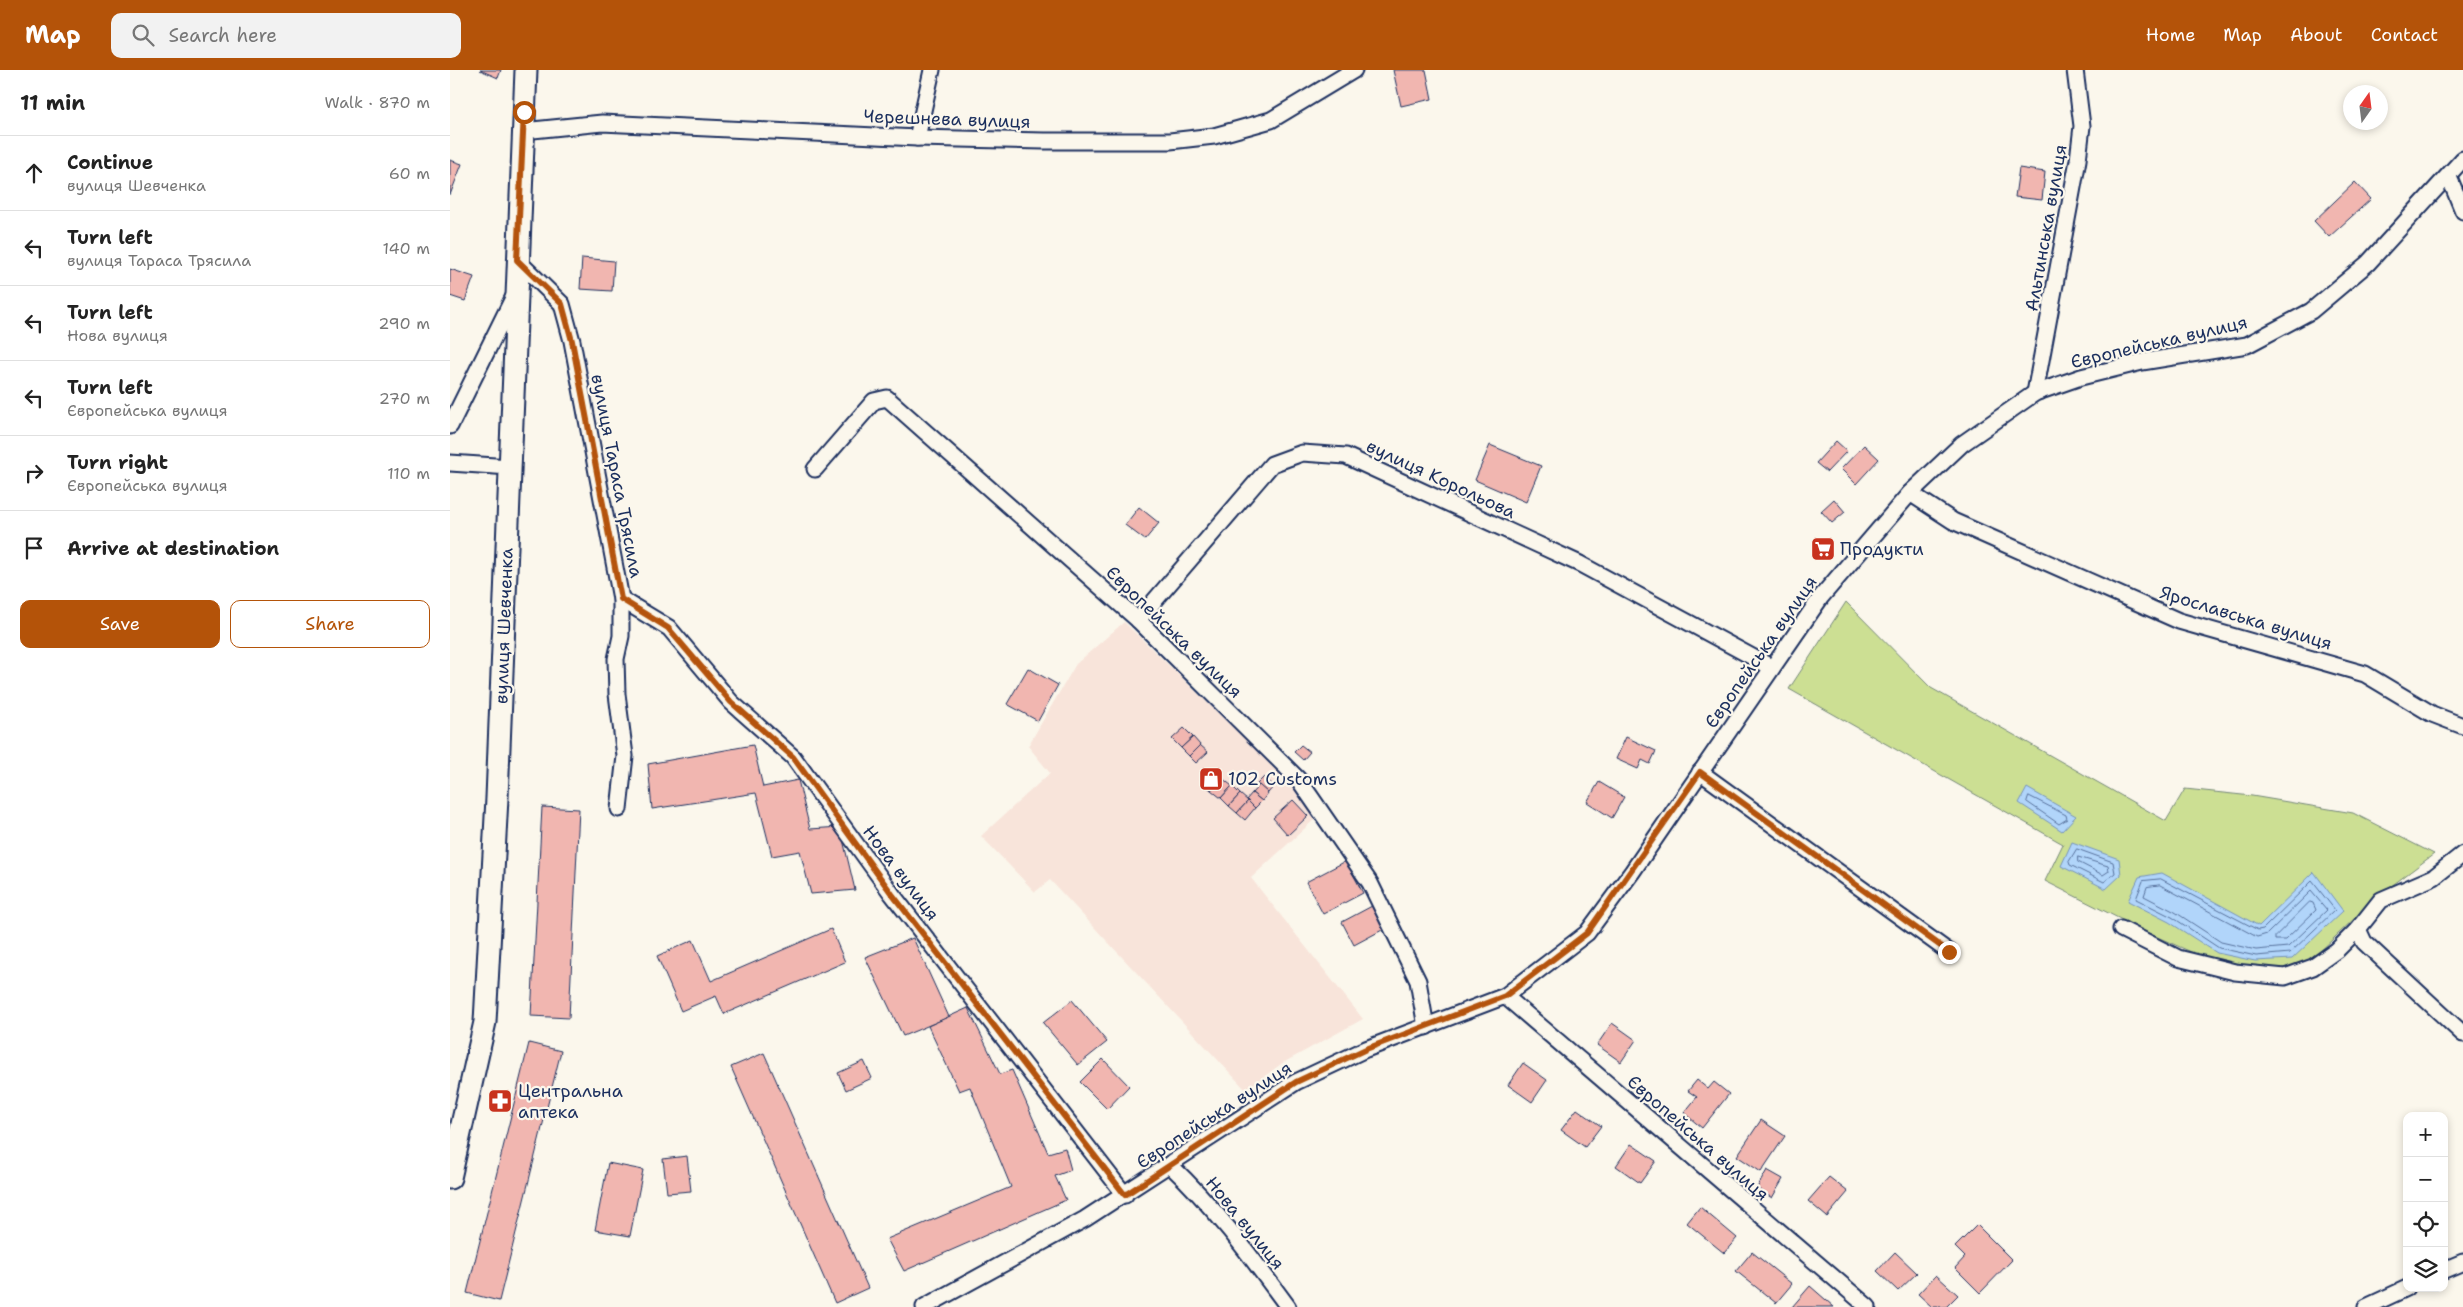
<!DOCTYPE html>
<html lang="en">
<head>
<meta charset="utf-8">
<style>
  body { margin:0; font-family:"Shantell Sans",sans-serif; background:#f2f2f2; color:#222 }
  .controls { position:absolute; right:15px; bottom:15px; display:grid; overflow:hidden; border-radius:10px; box-shadow:0 2px 8px #0003 }
  .controls button { width:45px; height:45px; display:grid; place-items:center; padding:0; border:0; border-bottom:1px solid #e0e0e0; background:#fff; color:#222; font:25px sans-serif }
  .compass { position:absolute; left:1893px; top:15px; width:45px; height:45px; border-radius:50%; background:#fff; box-shadow:0 2px 8px #0003; rotate:14deg }
  .stop { position:absolute; width:15px; height:15px; margin:-11px; border:4px solid #b45309; border-radius:50%; background:#fff }
  .stop.end { background:#b45309; border-color:#fff; box-shadow:0 1px 5px #0008 }
  .list { margin:0; padding:0; list-style:none }
  h2 { display:flex; justify-content:space-between; align-items:center; height:65px; margin:0; padding:0 20px; font-size:21px }
  h2 small { font-size:16px; font-weight:400; color:#767676 }
  .list li { display:grid; grid-template-columns:32px 1fr auto; gap:15px; align-items:center; box-sizing:border-box; height:75px; padding:0 20px; border-top:1px solid #e0e0e0 }
  .list b { display:block; font-size:19px; white-space:nowrap }
  .list p { margin:0; font-size:16px; white-space:nowrap; color:#767676 }
  .list em { font-size:16px; font-style:normal; color:#767676 }
  .actions { display:flex; gap:10px; padding:15px 20px }
  .actions a { flex:1; padding:11px 0; border:1px solid #b45309; border-radius:10px; text-align:center; font-size:18px; color:#b45309 }
  .actions .main { background:#b45309; color:#fff }
  .icon { flex:none; width:28px; height:28px; fill:none; stroke:currentColor; stroke-width:2; stroke-linecap:round; stroke-linejoin:round }
  .map { position:relative; flex:none; width:2013px; height:1237px; overflow:hidden }
  header { display:flex; align-items:center; gap:30px; box-sizing:border-box; height:70px; padding:0 25px; background:#b45309; color:#fff }
  header strong { font-size:24px }
  nav { display:flex; gap:28px; margin-inline-start:auto; font-size:18px }
  .search { width:350px; height:45px; background:#f2f2f2; display:flex; align-items:center; gap:12px; box-sizing:border-box; padding:0 18px; border-radius:10px; color:#767676; font-size:19px }
  main { display:flex }
  aside { flex:1; background:#fff }
  .map>svg:first-child { display:block }
  .built { fill:#f8e4da }
  .green { fill:#ccdf93; stroke:#748778 }
  .water { fill:#b1d5fa; stroke:#7593bc }
  .lines { fill:none; stroke-linecap:round; stroke-linejoin:round }
  .shore { stroke:#57719c; stroke-width:1 }
  .building { fill:#f1b6b0; stroke:#1b2f5e }
  .minor-casing { stroke:#1b2f5e; stroke-width:19 }
  .secondary-casing { stroke:#1b2f5e; stroke-width:25 }
  .minor { stroke:#fbf7ec; stroke-width:15 }
  .secondary { stroke:#fbf7ec; stroke-width:21 }
  .route { stroke:#b45309; stroke-width:6 }
  .labels { text-anchor:middle; dominant-baseline:central; stroke-width:4.5; stroke-linejoin:round; paint-order:stroke }
  .street-label { font-size:18px; fill:#1b2f5e; stroke:#fbf7ec }
  .poi-label { font-size:18px; fill:#1b2f5e; stroke:#fbf7ec; text-anchor:start }
</style>
</head>
<body>
<header>
<strong>Map</strong>
<div class="search"><svg class="icon" aria-label="search" viewBox="0 0 24 24"><circle cx="10" cy="10" r="6"/><path d="M15 15l6 6"/></svg>Search here</div>
<nav><a>Home</a><a>Map</a><a>About</a><a>Contact</a></nav>
</header>
<main>
<aside>
<h2>11 min<small>Walk · 870 m</small></h2>
<ul class="list">
<li><svg class="icon" aria-label="ahead" viewBox="0 0 24 24"><path d="M12 20V5M6 11l6-6 6 6"/></svg><div><b>Continue</b><p>вулиця Шевченка</p></div><em>60 m</em></li>
<li><svg class="icon" aria-label="left" viewBox="0 0 24 24"><path d="M17 20v-9H6M10 6l-5 5 5 5"/></svg><div><b>Turn left</b><p>вулиця Тараса Трясила</p></div><em>140 m</em></li>
<li><svg class="icon" aria-label="left" viewBox="0 0 24 24"><path d="M17 20v-9H6M10 6l-5 5 5 5"/></svg><div><b>Turn left</b><p>Нова вулиця</p></div><em>290 m</em></li>
<li><svg class="icon" aria-label="left" viewBox="0 0 24 24"><path d="M17 20v-9H6M10 6l-5 5 5 5"/></svg><div><b>Turn left</b><p>Європейська вулиця</p></div><em>270 m</em></li>
<li><svg class="icon" aria-label="right" viewBox="0 0 24 24"><path d="M7 20v-9h11M14 6l5 5-5 5"/></svg><div><b>Turn right</b><p>Європейська вулиця</p></div><em>110 m</em></li>
<li><svg class="icon" aria-label="arrive" viewBox="0 0 24 24"><path d="M6 21V4h12l-3 4 3 4H6"/></svg><div><b>Arrive at destination</b></div></li>
</ul>
<div class="actions"><a class="main">Save</a><a>Share</a></div>
</aside>
<div class="map">
<svg width="2013" height="1237" viewBox="0 0 2013 1237">
  <rect width="100%" height="100%" fill="#fbf7ec"/>
  <filter id="ink" filterUnits="userSpaceOnUse"><feTurbulence type="fractalNoise" baseFrequency=".02" numOctaves="2"/><feDisplacementMap in="SourceGraphic" scale="10" xChannelSelector="R" yChannelSelector="G"/><feConvolveMatrix kernelMatrix="1 2 1 2 8 2 1 2 1" color-interpolation-filters="sRGB"/></filter>
  <g filter="url(#ink)">
    <!-- built -->
    <polygon class="built" points="674,552 846,718 867,747 801,808 913,949 831,994 796,1020 600,810 585,822 531,766 600,703 578,676 626,594"/>
    <!-- green -->
    <polygon class="green" points="1396,532 1481,618 1716,751 1735,719 1802,726 1903,743 1984,784 1928,826 1862,889 1832,899 1764,892 1696,862 1595,811 1613,774 1339,619"/>
    <!-- water -->
    <g class="water">
      <polygon points="1577,718 1626,746 1612,761 1569,733"/>
      <polygon points="1622,772 1669,789 1671,805 1656,819 1611,796"/>
      <polygon points="1864,802 1893,841 1842,889 1805,891 1767,883 1719,852 1678,831 1689,807 1712,803 1809,856"/>
    </g>
    <g class="lines">
      <!-- shore -->
      <g class="shore">
        <polygon points="1579,726 1616,745 1617,749 1609,754 1577,732"/>
        <polygon points="1627,779 1663,792 1665,803 1654,812 1620,795 1619,792"/>
        <polygon points="1628,787 1658,796 1659,801 1653,805 1628,792"/>
        <polygon points="1711,809 1808,860 1813,859 1862,811 1885,840 1840,883 1806,886 1769,878 1722,847 1686,829 1693,811"/>
        <polygon points="1710,815 1807,867 1817,864 1861,821 1877,840 1838,877 1806,880 1771,872 1725,842 1694,826 1697,817"/>
        <polygon points="1860,832 1863,833 1866,840 1835,870 1825,870 1825,867"/>
      </g>
    </g>
    <!-- building -->
    <g class="building">
      <polygon points="30,0 51,0 48,8"/>
      <polygon points="943,0 976,0 982,29 951,36"/>
      <polygon points="0,90 12,94 0,125"/>
      <polygon points="1569,98 1595,102 1592,130 1565,127"/>
      <polygon points="1905,112 1921,129 1879,167 1864,151"/>
      <polygon points="132,188 164,191 162,221 130,219"/>
      <polygon points="0,199 24,207 15,231 0,226"/>
      <polygon points="1386,371 1397,381 1377,402 1366,393"/>
      <polygon points="1040,375 1091,396 1076,432 1025,410"/>
      <polygon points="1414,375 1429,389 1406,414 1391,399"/>
      <polygon points="1384,429 1395,442 1382,453 1371,441"/>
      <polygon points="689,437 709,453 695,470 675,455"/>
      <polygon points="578,598 608,615 588,651 557,634"/>
      <polygon points="734,658 743,667 731,678 722,669"/>
      <polygon points="743,667 750,675 739,686 731,678"/>
      <polygon points="1176,667 1206,681 1200,694 1192,690 1188,699 1166,689"/>
      <polygon points="303,675 313,717 348,710 360,759 390,757 405,820 361,824 350,781 322,786 306,723 202,739 198,694"/>
      <polygon points="750,675 758,682 746,693 739,686"/>
      <polygon points="851,675 860,682 853,690 844,682"/>
      <polygon points="761,698 772,708 761,720 750,710"/>
      <polygon points="814,707 824,716 818,723 807,714"/>
      <polygon points="772,708 782,716 771,728 761,720"/>
      <polygon points="1149,712 1174,727 1162,748 1137,732"/>
      <polygon points="809,715 818,723 812,731 802,723"/>
      <polygon points="782,716 790,724 779,736 771,728"/>
      <polygon points="802,723 812,731 805,738 796,730"/>
      <polygon points="790,724 798,731 787,743 779,736"/>
      <polygon points="843,730 858,746 838,765 823,748"/>
      <polygon points="798,731 805,738 795,750 787,743"/>
      <polygon points="92,737 129,739 119,948 81,946"/>
      <polygon points="896,791 913,823 873,844 856,812"/>
      <polygon points="922,836 934,859 904,875 892,852"/>
      <polygon points="381,859 395,892 274,944 266,926 231,941 207,886 243,870 261,911"/>
      <polygon points="463,868 499,947 453,966 415,887"/>
      <polygon points="622,930 657,972 628,995 593,953"/>
      <polygon points="518,938 550,1004 562,1000 598,1083 615,1078 621,1100 605,1106 616,1130 454,1201 437,1169 561,1117 520,1017 509,1021 478,956"/>
      <polygon points="1162,953 1186,970 1171,992 1147,975"/>
      <polygon points="79,973 111,981 49,1231 17,1223"/>
      <polygon points="314,983 418,1218 385,1233 281,997"/>
      <polygon points="653,989 679,1016 657,1039 630,1012"/>
      <polygon points="414,991 422,1008 396,1020 388,1003"/>
      <polygon points="1073,993 1097,1010 1082,1032 1058,1015"/>
      <polygon points="1247,1010 1258,1019 1264,1012 1279,1024 1252,1058 1234,1043 1247,1027 1238,1021"/>
      <polygon points="1127,1039 1151,1056 1135,1077 1111,1060"/>
      <polygon points="1311,1050 1335,1066 1311,1102 1287,1086"/>
      <polygon points="1181,1074 1206,1091 1190,1113 1166,1096"/>
      <polygon points="237,1086 241,1121 217,1123 213,1089"/>
      <polygon points="158,1093 193,1100 180,1166 145,1160"/>
      <polygon points="1317,1100 1333,1109 1322,1128 1307,1118"/>
      <polygon points="1379,1107 1398,1122 1377,1147 1358,1131"/>
      <polygon points="1250,1137 1287,1168 1274,1183 1237,1153"/>
      <polygon points="1527,1155 1562,1190 1530,1223 1505,1198 1515,1187 1505,1177"/>
      <polygon points="1302,1182 1342,1214 1326,1233 1286,1201"/>
      <polygon points="1445,1182 1467,1203 1448,1221 1427,1201"/>
      <polygon points="1486,1205 1508,1225 1496,1237 1482,1237 1468,1224"/>
      <polygon points="1360,1216 1384,1237 1342,1237"/>
    </g>
    <g class="lines">
      <defs>
        <g id="minor">
          <polyline points="73,61 152,53 467,68 594,71 720,71 764,66 821,50 904,0"/>
          <polyline points="467,68 482,0"/>
          <polyline points="1999,107 2013,141"/>
          <polyline points="67,190 112,234 122,271 171,529 171,566 166,589 167,624 175,686 169,739"/>
          <polyline points="1585,323 1628,90 1632,56 1625,0"/>
          <polyline points="0,356 65,224"/>
          <polyline points="0,393 60,397"/>
          <polyline points="365,399 424,331 437,328 688,550 849,710 920,813 968,911 976,957"/>
          <polyline points="1460,423 1503,451 1729,551 1915,604 1982,644 2013,656"/>
          <polyline points="171,529 219,558 281,632 343,687 442,824 675,1125"/>
          <polyline points="688,550 822,394 852,383 896,386 1130,494 1321,597"/>
          <polyline points="1250,702 1499,882"/>
          <polyline points="1671,859 1728,888 1785,902 1835,907 1863,897 1887,880 1908,859 1914,872 2013,964"/>
          <polyline points="1908,859 1931,830 1984,807 2013,784"/>
          <polyline points="1055,926 1418,1237"/>
          <path d="M720,1095C765,1137 802,1188 838,1237"/>
          <polyline points="1994,1200 2013,1192"/>
          <polyline points="474,1237 635,1149 846,1012 916,979 1055,926 1137,863 1182,802 1371,527 1460,423 1512,374 1585,323 1631,307 1692,292 1797,275 1861,241 1918,193 2013,89"/>
          <polyline points="1916,1237 1957,1218"/>
        </g>
        <polyline id="secondary" points="0,1108 35,952 47,728 76,0"/>
      </defs>
      <!-- minor casing -->
      <use href="#minor" class="minor-casing"/>
      <!-- secondary casing -->
      <use href="#secondary" class="secondary-casing"/>
      <!-- minor -->
      <use href="#minor" class="minor"/>
      <!-- secondary -->
      <use href="#secondary" class="secondary"/>
    </g>
  </g>
  <g class="lines" filter="url(#ink)">
    <!-- route -->
    <polyline class="route" points="74,42 67,190 112,234 122,271 171,529 218,558 281,632 343,687 442,824 675,1125 846,1012 916,979 1055,926 1137,863 1250,702 1499,882"/>
  </g>
  <!-- icons -->
  <defs>
    <symbol id="supermarket-square" viewBox="-11 -11 22 22"><rect x="-9" y="-9" width="18" height="18" rx="4" fill="#c8321e" stroke="#fbf7ec"/><path d="M-6-5.5h2.5l.6 2H6L4.5 2H-2.5L-4.4-4H-6ZM-1.5 3.2a1.3 1.3 0 1 0 .1 0ZM3 3.2a1.3 1.3 0 1 0 .1 0Z" fill="#fff"/></symbol>
    <symbol id="shop-square" viewBox="-11 -11 22 22"><rect x="-9" y="-9" width="18" height="18" rx="4" fill="#c8321e" stroke="#fbf7ec"/><path d="M-5-2.5h2.3a2.7 3.5 0 0 1 5.4 0H5L5.5 6h-11ZM-1.5-2.5h3a1.5 2.3 0 0 0-3 0Z" fill="#fff"/></symbol>
    <symbol id="pharmacy-square" viewBox="-11 -11 22 22"><rect x="-9" y="-9" width="18" height="18" rx="4" fill="#c8321e" stroke="#fbf7ec"/><path d="M-2-6h4v4h4v4h-4v4h-4v-4h-4v-4h4Z" fill="#fff"/></symbol>
  </defs>
  <g fill-rule="evenodd">
    <use href="#supermarket-square" x="1359" y="465" width="28" height="28"/>
    <use href="#shop-square" x="747" y="695" width="28" height="28"/>
    <use href="#pharmacy-square" x="36" y="1017" width="28" height="28"/>
  </g>
  <g class="labels">
    <!-- street labels -->
    <g class="street-label">
      <text transform="translate(497 49) rotate(2)">Черешнева вулиця</text>
      <text transform="translate(1596 158) rotate(-80)">Альтинська вулиця</text>
      <text transform="translate(1709 272) rotate(-13)">Європейська вулиця</text>
      <text transform="translate(167 406) rotate(79)">вулиця Тараса Трясила</text>
      <text transform="translate(991 409) rotate(25)">вулиця Корольова</text>
      <text transform="translate(1796 548) rotate(17)">Ярославська вулиця</text>
      <text transform="translate(54 556) rotate(-88)">вулиця Шевченка</text>
      <text transform="translate(724 562) rotate(44)">Європейська вулиця</text>
      <text transform="translate(1311 582) rotate(-55)">Європейська вулиця</text>
      <text transform="translate(451 803) rotate(53)">Нова вулиця</text>
      <text transform="translate(764 1045) rotate(-33)">Європейська вулиця</text>
      <text transform="translate(1248 1068) rotate(41)">Європейська вулиця</text>
      <text transform="translate(795 1153) rotate(51)">Нова вулиця</text>
    </g>
    <!-- poi labels -->
    <g class="poi-label">
      <text x="1390" y="479">Продукти</text>
      <text x="778" y="709">102 Customs</text>
      <text x="68" y="1021">Центральна<tspan x="68" dy="21">аптека</tspan></text>
    </g>
  </g>
</svg>
<div class="controls">
<button>+</button>
<button>−</button>
<button><svg class="icon" aria-label="locate" viewBox="0 0 24 24"><circle cx="12" cy="12" r="6"/><path d="M12 2v4M12 18v4M2 12h4M18 12h4"/></svg></button>
<button><svg class="icon" aria-label="layers" viewBox="0 0 24 24"><path d="M12 4l9 5-9 5-9-5zM3 14l9 5 9-5"/></svg></button>
</div>
<svg class="compass" viewBox="-18 -18 36 36"><path d="M0-13l5 13h-10z" fill="#e53935"/><path d="M0 13l5-13h-10z" fill="#767676"/></svg>
<div class="stop" style="left:74px;top:42px"></div>
<div class="stop end" style="left:1499px;top:882px"></div>
</div>
</main>
</body>
</html>
